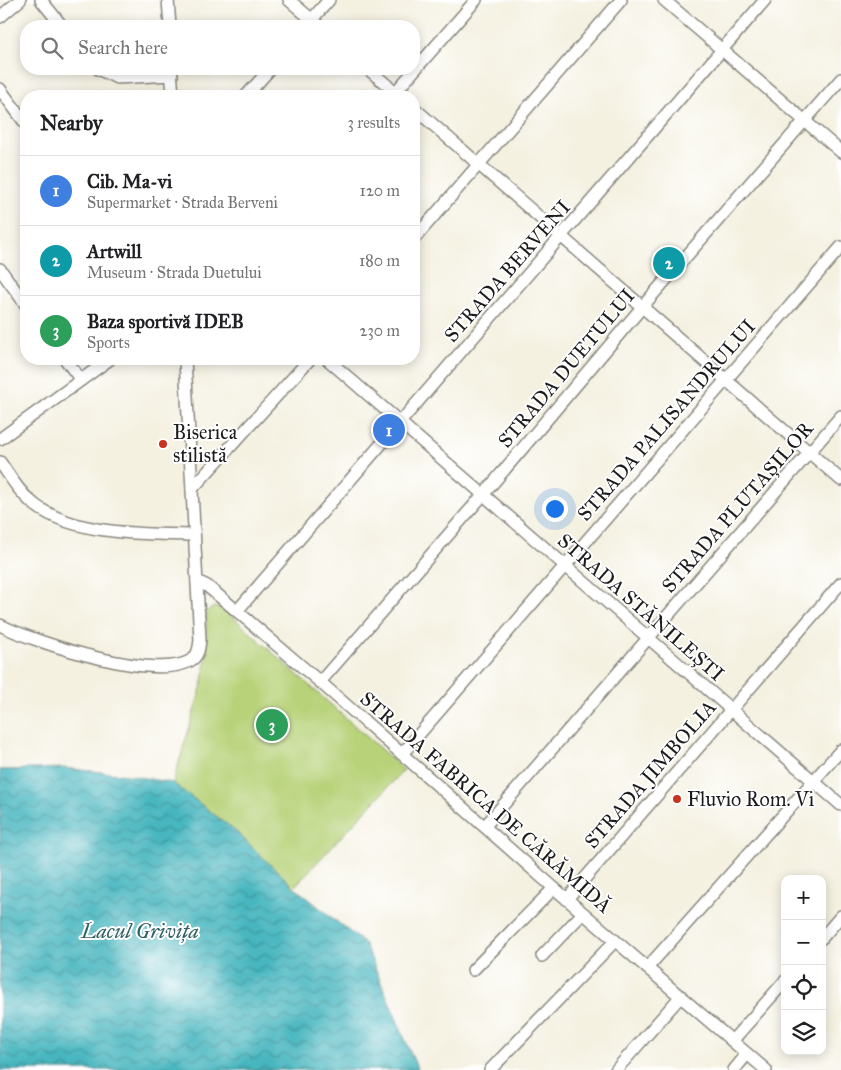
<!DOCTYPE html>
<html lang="en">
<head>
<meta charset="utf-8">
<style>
  body { margin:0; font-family:"IM FELL Great Primer",serif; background:#f2f2f2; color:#202124 }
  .controls { position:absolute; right:15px; bottom:15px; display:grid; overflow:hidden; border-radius:10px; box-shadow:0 2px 12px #0003 }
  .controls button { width:45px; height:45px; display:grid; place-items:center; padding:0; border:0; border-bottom:1px solid #e0e0e0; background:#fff; color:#202124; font:25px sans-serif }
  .you { position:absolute; left:554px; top:508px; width:18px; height:18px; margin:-12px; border:4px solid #fff; border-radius:50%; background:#1a73e8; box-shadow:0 0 0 8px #1a73e833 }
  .badge { display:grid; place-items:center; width:32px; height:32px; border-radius:50%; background:#c8321e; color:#fff; font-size:16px; font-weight:700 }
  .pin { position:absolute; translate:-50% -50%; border:2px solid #fff; box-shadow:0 1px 5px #0006 }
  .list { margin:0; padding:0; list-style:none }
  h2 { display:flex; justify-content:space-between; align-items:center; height:65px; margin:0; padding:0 20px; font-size:21px }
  h2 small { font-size:16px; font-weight:400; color:#757577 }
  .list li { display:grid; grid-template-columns:32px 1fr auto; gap:15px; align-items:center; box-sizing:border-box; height:70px; padding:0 20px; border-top:1px solid #e0e0e0 }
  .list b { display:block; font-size:19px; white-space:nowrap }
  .list p { margin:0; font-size:16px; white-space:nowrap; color:#757577 }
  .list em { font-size:16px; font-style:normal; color:#757577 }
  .icon { flex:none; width:28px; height:28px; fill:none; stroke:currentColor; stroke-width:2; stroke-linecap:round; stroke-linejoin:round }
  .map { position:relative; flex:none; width:841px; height:1070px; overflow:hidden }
  .search { position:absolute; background:#fff; box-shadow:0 2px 12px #0003; left:20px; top:20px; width:400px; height:55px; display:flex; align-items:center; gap:12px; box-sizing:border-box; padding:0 18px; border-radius:20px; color:#757577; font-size:19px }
  .panel { position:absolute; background:#fff; box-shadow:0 2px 12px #0003; left:20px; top:90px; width:400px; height:275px; border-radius:20px }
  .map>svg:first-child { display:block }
  .pitch { fill:#b7d278; stroke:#6a774a }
  .water { fill:url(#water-waves); stroke:#32696e }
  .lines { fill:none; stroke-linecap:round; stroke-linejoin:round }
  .minor-casing { stroke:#88867e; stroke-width:14 }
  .minor { stroke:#fff; stroke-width:11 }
  .poi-dot { fill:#c8321e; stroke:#fff; stroke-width:2 }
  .labels { text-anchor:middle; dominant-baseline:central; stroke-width:4; stroke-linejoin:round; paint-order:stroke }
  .street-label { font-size:20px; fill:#1c1c1c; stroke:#fff }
  .poi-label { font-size:20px; fill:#1c1c1c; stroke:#fff; text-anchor:start }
  .water-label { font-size:21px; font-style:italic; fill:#2f6165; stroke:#fff }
</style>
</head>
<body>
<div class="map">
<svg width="841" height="1070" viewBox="0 0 841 1070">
  <defs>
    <pattern id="water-waves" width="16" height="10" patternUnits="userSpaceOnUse" patternTransform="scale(1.25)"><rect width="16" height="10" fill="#47b6bf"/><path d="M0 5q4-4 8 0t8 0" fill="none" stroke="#3a939a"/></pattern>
  </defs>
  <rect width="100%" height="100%" fill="#fff"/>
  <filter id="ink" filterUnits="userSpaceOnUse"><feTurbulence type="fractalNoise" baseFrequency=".02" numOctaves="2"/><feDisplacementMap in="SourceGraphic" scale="10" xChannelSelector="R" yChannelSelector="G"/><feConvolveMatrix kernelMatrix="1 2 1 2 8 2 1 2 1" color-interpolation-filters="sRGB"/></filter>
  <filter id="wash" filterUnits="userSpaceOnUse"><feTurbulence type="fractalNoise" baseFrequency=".0096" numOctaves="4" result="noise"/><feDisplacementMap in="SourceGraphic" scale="20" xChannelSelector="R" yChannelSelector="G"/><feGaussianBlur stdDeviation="1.12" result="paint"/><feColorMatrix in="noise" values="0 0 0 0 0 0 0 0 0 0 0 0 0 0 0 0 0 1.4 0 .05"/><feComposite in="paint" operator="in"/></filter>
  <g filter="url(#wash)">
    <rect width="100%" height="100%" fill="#f4f1e1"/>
    <!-- pitch -->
    <polygon class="pitch" points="214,607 225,610 404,770 294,887 233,829 173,783 203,681 207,652 206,612"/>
    <!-- water -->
    <polygon class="water" points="64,768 128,775 173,783 233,829 294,887 365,944 418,1070 0,1070 0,770"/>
  </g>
  <g filter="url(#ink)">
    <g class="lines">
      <defs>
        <g id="minor">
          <polyline points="41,0 62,26"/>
          <polyline points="168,0 170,26"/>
          <polyline points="289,0 319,26"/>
          <polyline points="664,0 841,152"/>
          <polyline points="0,17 20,0"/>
          <polyline points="306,26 329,0"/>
          <polyline points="98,69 117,78 172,75"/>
          <polyline points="171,69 173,96"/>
          <polyline points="368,69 400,96"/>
          <polyline points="0,89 26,124"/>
          <polyline points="246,96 270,69"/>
          <polyline points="392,96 476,0"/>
          <polyline points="414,108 841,480"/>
          <polyline points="414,239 621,0"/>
          <polyline points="0,269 26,305"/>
          <polyline points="65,359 81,380"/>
          <polyline points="327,359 841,805"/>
          <polyline points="0,439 110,359"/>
          <path d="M0,462C9,475 17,489 28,499C66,536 145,534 194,535"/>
          <polyline points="192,489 310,359"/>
          <polyline points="197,581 207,586 237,611 320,682 554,888 766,1070"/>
          <polyline points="237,611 765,0"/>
          <path d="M0,625C34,642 163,685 194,658C199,653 199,647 200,640L185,359"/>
          <polyline points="320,682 483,495 643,306 841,79"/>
          <polyline points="402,754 841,247"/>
          <polyline points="485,826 841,416"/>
          <polyline points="567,899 841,583"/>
          <polyline points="822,938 841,916"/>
          <polyline points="542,956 583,913"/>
          <polyline points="647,968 841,750"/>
          <polyline points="473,970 554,888"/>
          <polyline points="732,1041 785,981"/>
          <polyline points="490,1070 615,941"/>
          <polyline points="616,1070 681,996"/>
          <polyline points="734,1070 747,1054"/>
        </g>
      </defs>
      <!-- minor casing -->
      <use href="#minor" class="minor-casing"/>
      <!-- minor -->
      <use href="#minor" class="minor"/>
    </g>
  </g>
  <!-- markers -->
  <g class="poi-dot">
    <circle cx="163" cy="444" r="5"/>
    <circle cx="677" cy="799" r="5"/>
  </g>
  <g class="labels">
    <!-- street labels -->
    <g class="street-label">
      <text transform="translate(507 271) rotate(-49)">STRADA BERVENI</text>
      <text transform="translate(566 368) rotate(-50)">STRADA DUETULUI</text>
      <text transform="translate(666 420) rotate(-49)">STRADA PALISANDRULUI</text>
      <text transform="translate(737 507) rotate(-49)">STRADA PLUTAȘILOR</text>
      <text transform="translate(641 607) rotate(41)">STRADA STĂNILEȘTI</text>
      <text transform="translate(650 774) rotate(-49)">STRADA JIMBOLIA</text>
      <text transform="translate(486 802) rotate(41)">STRADA FABRICA DE CĂRĂMIDĂ</text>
    </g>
    <!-- poi labels -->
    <g class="poi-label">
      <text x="173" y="432">Biserica<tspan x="173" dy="23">stilistă</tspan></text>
      <text x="687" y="799">Fluvio Rom. Vi</text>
    </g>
    <!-- water labels -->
    <g class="water-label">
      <text x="140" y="931">Lacul Grivița</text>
    </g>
  </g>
</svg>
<div class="controls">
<button>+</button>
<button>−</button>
<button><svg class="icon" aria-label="locate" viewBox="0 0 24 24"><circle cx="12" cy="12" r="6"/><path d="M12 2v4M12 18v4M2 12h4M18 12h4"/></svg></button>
<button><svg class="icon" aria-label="layers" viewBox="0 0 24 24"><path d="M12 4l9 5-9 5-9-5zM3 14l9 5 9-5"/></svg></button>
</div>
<div class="you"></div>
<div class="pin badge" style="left:389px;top:430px;background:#3f7fe0">1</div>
<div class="pin badge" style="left:669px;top:263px;background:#0f9aa8">2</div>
<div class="pin badge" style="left:272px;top:725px;background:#2e9e5b">3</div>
<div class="search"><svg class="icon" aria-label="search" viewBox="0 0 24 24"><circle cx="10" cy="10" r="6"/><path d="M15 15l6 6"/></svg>Search here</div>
<section class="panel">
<h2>Nearby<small>3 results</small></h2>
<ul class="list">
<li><span class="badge" style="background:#3f7fe0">1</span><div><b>Cib. Ma-vi</b><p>Supermarket · Strada Berveni</p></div><em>120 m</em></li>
<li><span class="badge" style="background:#0f9aa8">2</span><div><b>Artwill</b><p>Museum · Strada Duetului</p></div><em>180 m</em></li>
<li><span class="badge" style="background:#2e9e5b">3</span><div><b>Baza sportivă IDEB</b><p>Sports</p></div><em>230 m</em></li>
</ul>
</section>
</div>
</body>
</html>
